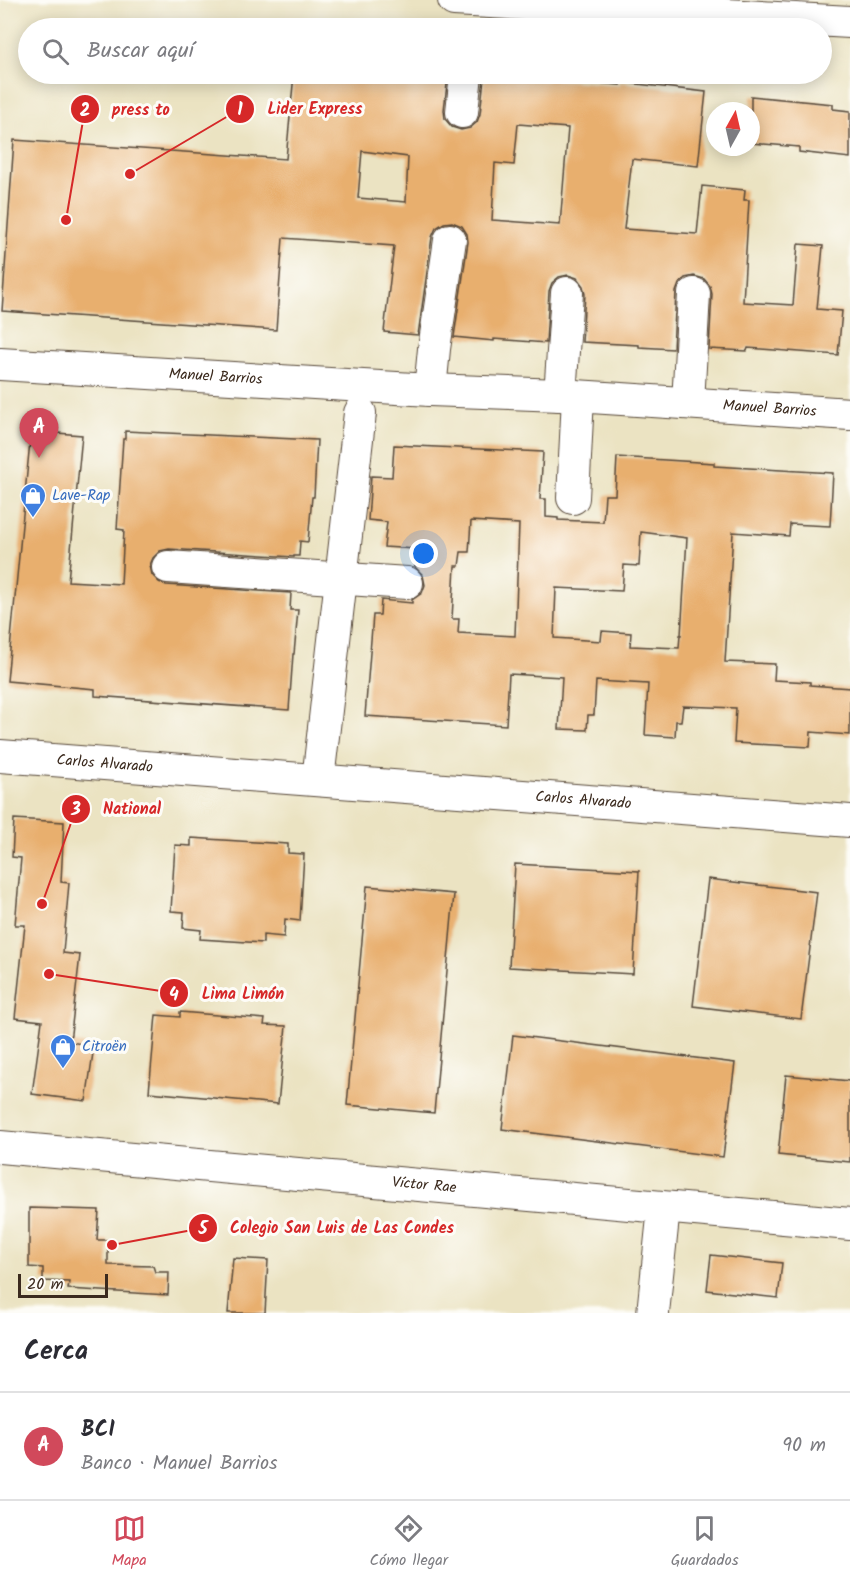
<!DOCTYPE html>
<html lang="es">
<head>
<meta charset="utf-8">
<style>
  body { margin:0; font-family:Kalam,sans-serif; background:#f7f7f7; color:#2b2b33 }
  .compass { position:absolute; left:706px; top:102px; width:54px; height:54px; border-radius:50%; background:#fff; box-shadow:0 3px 15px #0003; rotate:8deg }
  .scale { position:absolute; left:18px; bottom:15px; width:90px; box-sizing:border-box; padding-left:6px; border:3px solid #3b2a1e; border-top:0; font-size:16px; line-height:21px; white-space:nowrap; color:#3b2a1e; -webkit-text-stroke:4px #fdfcf7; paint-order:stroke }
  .you { position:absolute; left:424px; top:554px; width:21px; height:21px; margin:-15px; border:4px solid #fff; border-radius:50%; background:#1a73e8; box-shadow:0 0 0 9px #1a73e833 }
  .badge { display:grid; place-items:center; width:39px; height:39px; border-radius:50%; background:#d1495b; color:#fff; font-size:20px; font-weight:700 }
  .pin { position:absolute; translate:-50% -50px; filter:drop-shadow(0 2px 3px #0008) }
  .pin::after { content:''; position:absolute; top:32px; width:21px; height:18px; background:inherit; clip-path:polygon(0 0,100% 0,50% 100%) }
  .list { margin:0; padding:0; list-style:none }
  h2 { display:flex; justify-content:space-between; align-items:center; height:78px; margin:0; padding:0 24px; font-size:26px }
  h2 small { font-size:20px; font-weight:400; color:#7c7c81 }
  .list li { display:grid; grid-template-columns:39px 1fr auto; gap:18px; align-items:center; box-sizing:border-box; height:108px; padding:0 24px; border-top:2px solid #e1e1e2 }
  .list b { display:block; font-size:22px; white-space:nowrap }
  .list p { margin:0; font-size:20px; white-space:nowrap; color:#7c7c81 }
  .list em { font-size:20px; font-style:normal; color:#7c7c81 }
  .icon { flex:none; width:33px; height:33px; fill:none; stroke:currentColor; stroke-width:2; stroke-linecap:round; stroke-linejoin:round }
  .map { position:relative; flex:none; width:850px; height:1313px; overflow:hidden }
  .search { position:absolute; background:#fff; box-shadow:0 3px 15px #0003; left:18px; right:18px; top:18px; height:66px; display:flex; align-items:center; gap:15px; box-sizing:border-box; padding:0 21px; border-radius:33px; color:#7c7c81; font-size:22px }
  .sheet { height:186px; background:#fff }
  nav { display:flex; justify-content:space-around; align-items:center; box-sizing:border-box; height:84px; border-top:2px solid #e1e1e2; background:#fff; font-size:16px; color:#7c7c81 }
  nav a { display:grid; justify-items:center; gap:3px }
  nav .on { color:#d1495b }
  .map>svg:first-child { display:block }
  .building { fill:#e8af6e; fill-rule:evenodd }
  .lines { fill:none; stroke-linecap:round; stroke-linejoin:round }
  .minor-casing { stroke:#554637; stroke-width:34 }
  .minor { stroke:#fff; stroke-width:32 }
  .labels { text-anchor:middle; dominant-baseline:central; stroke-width:6; stroke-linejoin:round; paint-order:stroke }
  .street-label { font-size:15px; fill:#3b2a1e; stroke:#fdfcf7 }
  .shop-label { font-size:15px; fill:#366cbe; stroke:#fdfcf7; text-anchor:start }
  .leader { fill:none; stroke:#d62828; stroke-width:2 }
  .callout-dot { fill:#d62828; stroke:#fdfcf7; stroke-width:2 }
  .mark-label { font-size:18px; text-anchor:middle; font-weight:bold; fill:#fff }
  .callout-label { font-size:16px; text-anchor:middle; font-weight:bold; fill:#d62828; stroke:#fdfcf7; stroke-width:6; stroke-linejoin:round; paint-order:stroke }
</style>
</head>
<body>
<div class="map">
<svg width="850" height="1313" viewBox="0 0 850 1313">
  <rect width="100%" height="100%" fill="#fdfcf7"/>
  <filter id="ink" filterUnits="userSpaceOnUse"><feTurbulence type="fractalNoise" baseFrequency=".0167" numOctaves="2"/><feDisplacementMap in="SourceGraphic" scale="12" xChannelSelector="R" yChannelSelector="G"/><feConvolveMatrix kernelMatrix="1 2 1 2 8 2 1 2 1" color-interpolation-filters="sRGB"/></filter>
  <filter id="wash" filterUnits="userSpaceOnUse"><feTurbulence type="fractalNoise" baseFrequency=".008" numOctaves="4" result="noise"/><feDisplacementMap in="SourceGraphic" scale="24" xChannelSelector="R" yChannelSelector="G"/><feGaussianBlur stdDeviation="1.35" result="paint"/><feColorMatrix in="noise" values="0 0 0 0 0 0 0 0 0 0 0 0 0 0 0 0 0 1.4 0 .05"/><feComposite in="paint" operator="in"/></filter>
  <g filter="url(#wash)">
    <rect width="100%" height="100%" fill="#ebe3c2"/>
    <g id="blocks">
      <!-- building -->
      <g class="building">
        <path d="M294,74H363L415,79V74L448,75L444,110L445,119L452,127L461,130L470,128L477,122L480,114L484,79L488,80V76L547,81V79L620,85V82L706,92L698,166L632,159L624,229L697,234L702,186L745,190L744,200H749L743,302L793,305L798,244L823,246L817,309L842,311L838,355L748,348L747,351L709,349L712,294L710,286L704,279L694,276L685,278L679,284L676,292L673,349L639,347V345L582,342L585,294L583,286L577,278L568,275L559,277L552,283L549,291L546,343L494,339V341L454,337L468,242L467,234L462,226L452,222L444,223L436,228L432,237L418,335L384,332L394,246L283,238L276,330L2,311L14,140L286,159ZM518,124L568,128L560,225L492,220L495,163L514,165ZM362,151L408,157L406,202L358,198Z"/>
        <polygon points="751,96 833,104 833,109 850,111 850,158 799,152 799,147 751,143"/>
        <polygon points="31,431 82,435 68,581 121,584 124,530 117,529 123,439 125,439 125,431 317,440 314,497 312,497 308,542 300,541 299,556 294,556 294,557 169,549 160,551 153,558 150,565 152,575 159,582 166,585 291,593 290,610 298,610 294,654 293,654 289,710 95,696 95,689 7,681"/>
        <path d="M394,445L543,452L540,499H546V517L558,518V520L603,522L605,495H615L617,457L714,463V466L833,473L830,526L790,524L789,536L733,532L725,662L775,664L774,680L810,682V685L850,688V735L811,732L810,747L734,743L736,708L683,706L681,721H676L675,737L645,735L648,684L596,681L594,715H588L587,730L559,729L562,677L509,674L506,725L365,716L373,615H380L381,600L412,603V600L422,593L425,585L423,575L415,567L416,549L384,547L387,522L368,520L371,476L392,477ZM471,521L519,524L515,636L458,633L459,619H452L455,566H459L461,552H469ZM641,532L687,538L681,635H680L679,648L630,646L631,633L602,631L601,641L554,638L556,588L622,591L624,565L639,566Z"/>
        <polygon points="14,819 64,822 61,882 69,883 63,953 80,955 70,1042 94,1046 86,1101 32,1094 42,1021 15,1018 25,925 15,925 21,858 12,857"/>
        <polygon points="191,838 288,844 288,853 304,854 300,921 285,919 284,937 263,935 263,943 200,939 201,930 183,928 184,912 171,911 175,845 191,846"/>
        <polygon points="515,864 639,871 633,974 509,967"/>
        <polygon points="708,879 817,892 801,1019 693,1006"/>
        <polygon points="367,886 454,894 434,1113 347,1105"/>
        <polygon points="180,1012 265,1019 264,1025 286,1026 278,1104 149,1092 156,1015 180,1017"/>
        <polygon points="513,1035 735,1063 723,1157 502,1129"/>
        <polygon points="786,1075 850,1081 850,1162 778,1155"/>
        <polygon points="29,1208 99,1210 97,1240 108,1240 108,1265 153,1266 155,1272 169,1272 168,1295 68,1289 69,1282 43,1281 43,1268 29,1267"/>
        <polygon points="711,1255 782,1263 778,1298 707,1290"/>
        <polygon points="233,1258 268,1260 265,1313 228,1313"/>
      </g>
    </g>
  </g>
  <g filter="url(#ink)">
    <use href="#blocks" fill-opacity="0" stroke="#554637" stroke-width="1.5"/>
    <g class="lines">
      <defs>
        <g id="minor">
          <polyline points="454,0 850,22"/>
          <polyline points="462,112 466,74"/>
          <path id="s1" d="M0,364L430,390L560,395L850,414"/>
          <polyline points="430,390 434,349 450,240"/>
          <polyline points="560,395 567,293"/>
          <polyline points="688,403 694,294"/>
          <polyline points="573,498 578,397"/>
          <polyline points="168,567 407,583"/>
          <path id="s2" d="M0,756L850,821"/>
          <polyline points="318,780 360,413"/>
          <path id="s3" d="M0,1147L850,1224"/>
          <polyline points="653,1313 664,1208"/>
        </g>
      </defs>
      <!-- minor casing -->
      <use href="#minor" class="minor-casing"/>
      <!-- minor -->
      <use href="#minor" class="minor"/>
    </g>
  </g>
  <!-- icons -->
  <defs>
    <symbol id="shop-pin" viewBox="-11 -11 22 30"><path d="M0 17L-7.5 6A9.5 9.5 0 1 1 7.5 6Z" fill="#3f7fe0" stroke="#fdfcf7"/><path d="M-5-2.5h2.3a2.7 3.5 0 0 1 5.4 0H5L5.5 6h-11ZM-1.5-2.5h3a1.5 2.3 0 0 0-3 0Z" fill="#fff"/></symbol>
  </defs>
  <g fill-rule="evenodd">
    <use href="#shop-pin" x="18" y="481" width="30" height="40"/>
    <use href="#shop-pin" x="48" y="1032" width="30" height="40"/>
  </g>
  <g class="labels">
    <!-- street labels -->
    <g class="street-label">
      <text stroke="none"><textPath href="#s1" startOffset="216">Manuel Barrios</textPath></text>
      <text stroke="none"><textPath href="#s1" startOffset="771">Manuel Barrios</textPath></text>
      <text stroke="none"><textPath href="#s2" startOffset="105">Carlos Alvarado</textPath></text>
      <text stroke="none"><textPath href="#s2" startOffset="585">Carlos Alvarado</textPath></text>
      <text stroke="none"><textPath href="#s3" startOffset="426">Víctor Rae</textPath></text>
    </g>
    <!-- shop labels -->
    <g class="shop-label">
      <text x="52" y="496">Lave-Rap</text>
      <text x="82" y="1047">Citroën</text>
    </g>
  </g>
  <!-- callouts -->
  <path class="leader" d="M130 174L240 109M66 220L85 109M42 904L76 809M49 974L174 993M112 1245L203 1228"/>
  <g class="callout-dot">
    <circle cx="130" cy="174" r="6"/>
    <circle cx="66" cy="220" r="6"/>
    <circle cx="42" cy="904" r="6"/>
    <circle cx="49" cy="974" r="6"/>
    <circle cx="112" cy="1245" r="6"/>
    <circle cx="240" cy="109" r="15"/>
    <circle cx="85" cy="109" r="15"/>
    <circle cx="76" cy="809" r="15"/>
    <circle cx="174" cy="993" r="15"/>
    <circle cx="203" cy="1228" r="15"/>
  </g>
  <g class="mark-label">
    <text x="240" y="115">1</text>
    <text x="85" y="116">2</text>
    <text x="76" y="815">3</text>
    <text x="174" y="1000">4</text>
    <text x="203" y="1234">5</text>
  </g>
  <g class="callout-label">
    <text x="315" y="114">Lider Express</text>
    <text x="141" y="115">press to</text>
    <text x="132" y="814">National</text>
    <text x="243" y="999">Lima Limón</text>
    <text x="342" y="1233">Colegio San Luis de Las Condes</text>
  </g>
</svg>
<svg class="compass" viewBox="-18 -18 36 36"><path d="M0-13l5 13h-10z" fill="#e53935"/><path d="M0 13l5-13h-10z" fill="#7c7c81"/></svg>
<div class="scale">20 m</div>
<div class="you"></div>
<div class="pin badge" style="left:39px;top:458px">A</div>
<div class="search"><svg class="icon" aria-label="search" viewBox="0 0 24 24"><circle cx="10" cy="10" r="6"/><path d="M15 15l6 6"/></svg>Buscar aquí</div>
</div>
<section class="sheet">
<h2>Cerca<small></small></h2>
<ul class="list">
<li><span class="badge">A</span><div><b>BCI</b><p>Banco · Manuel Barrios</p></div><em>90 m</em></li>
</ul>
</section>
<nav>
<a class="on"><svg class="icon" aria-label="map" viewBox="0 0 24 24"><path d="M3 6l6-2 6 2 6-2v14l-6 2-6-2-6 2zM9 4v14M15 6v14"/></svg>Mapa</a>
<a><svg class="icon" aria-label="directions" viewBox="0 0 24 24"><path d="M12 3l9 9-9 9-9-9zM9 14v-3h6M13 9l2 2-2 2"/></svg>Cómo llegar</a>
<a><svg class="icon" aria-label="saved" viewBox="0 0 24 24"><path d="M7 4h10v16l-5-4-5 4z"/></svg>Guardados</a>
</nav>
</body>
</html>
